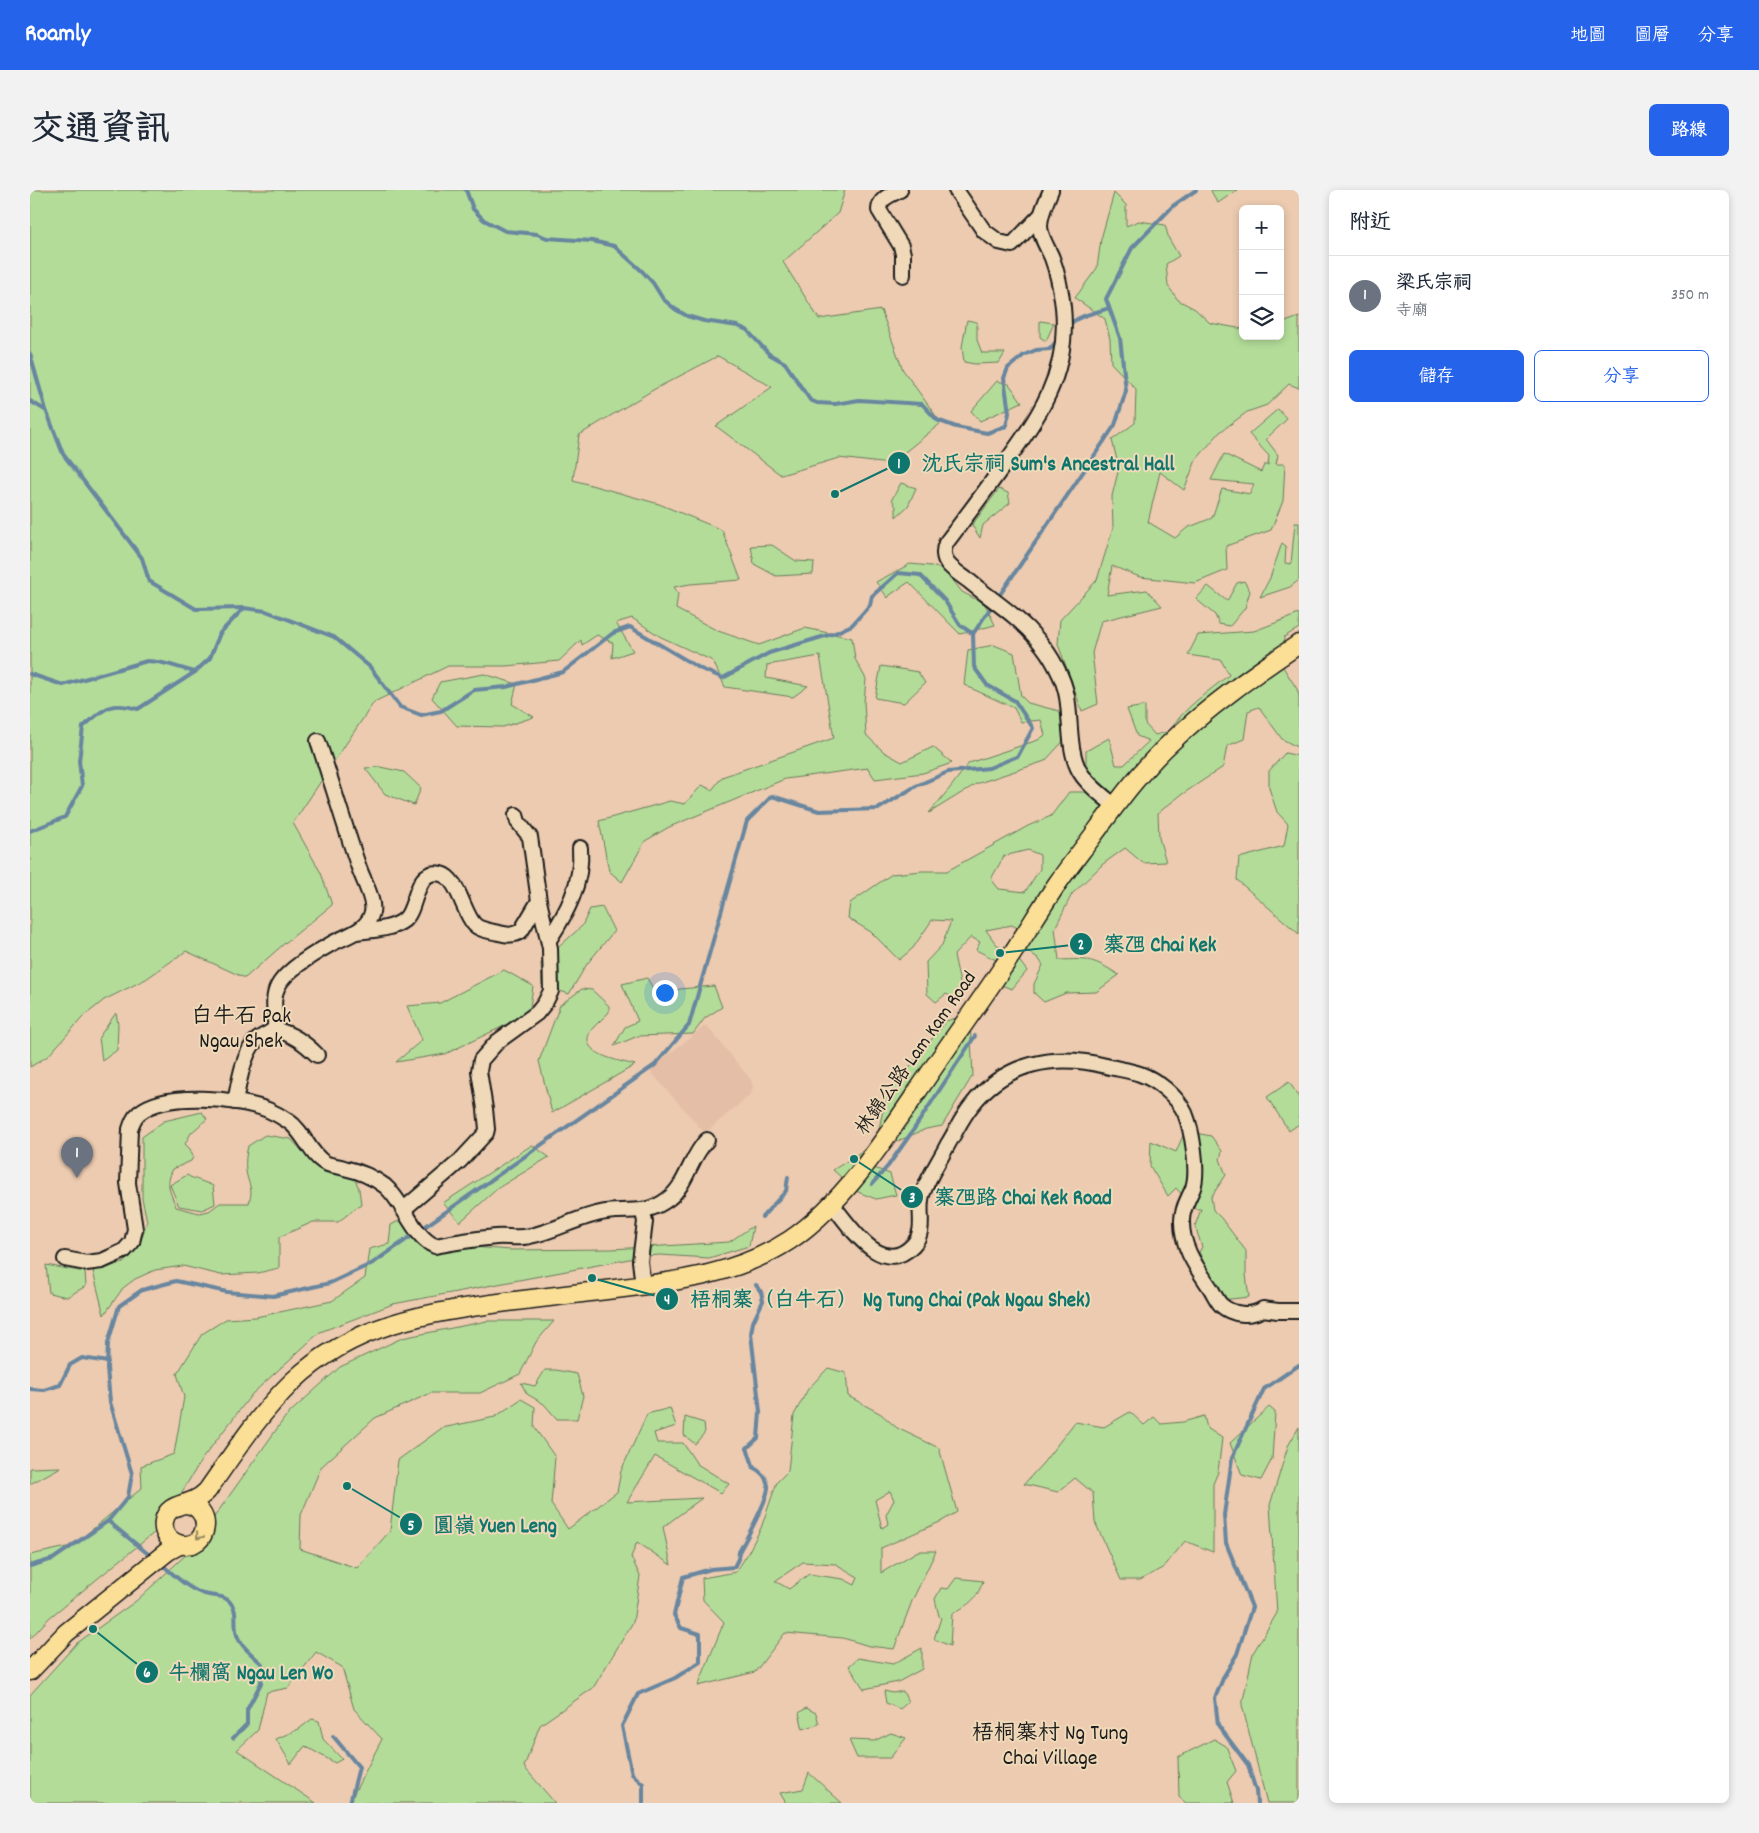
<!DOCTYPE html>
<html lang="zh-TW">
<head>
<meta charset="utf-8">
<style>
  body { margin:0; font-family:Dekko,"LXGW WenKai TC",sans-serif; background:#f2f2f3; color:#1f2937 }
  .controls { position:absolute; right:15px; top:15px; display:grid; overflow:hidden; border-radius:8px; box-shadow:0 2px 8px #0003 }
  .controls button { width:45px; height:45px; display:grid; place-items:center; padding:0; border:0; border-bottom:1px solid #e0e1e3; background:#fff; color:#1f2937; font:25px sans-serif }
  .you { position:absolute; left:634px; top:802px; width:18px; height:18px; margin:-12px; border:4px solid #fff; border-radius:50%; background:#1a73e8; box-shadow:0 0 0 8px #1a73e833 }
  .badge { display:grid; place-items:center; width:32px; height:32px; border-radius:50%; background:#2563eb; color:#fff; font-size:16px; font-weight:700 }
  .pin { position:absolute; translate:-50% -41px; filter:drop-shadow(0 1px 2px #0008) }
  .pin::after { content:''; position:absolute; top:26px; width:18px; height:15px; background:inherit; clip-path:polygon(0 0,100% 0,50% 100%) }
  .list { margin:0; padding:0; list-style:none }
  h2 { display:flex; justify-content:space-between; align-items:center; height:65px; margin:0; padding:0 20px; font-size:21px }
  h2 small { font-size:16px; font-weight:400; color:#747a83 }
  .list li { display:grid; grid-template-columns:32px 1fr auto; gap:15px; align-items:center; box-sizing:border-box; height:80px; padding:0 20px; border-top:1px solid #e0e1e3 }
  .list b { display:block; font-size:19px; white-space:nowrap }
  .list p { margin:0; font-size:16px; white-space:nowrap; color:#747a83 }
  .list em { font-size:16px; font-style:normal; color:#747a83 }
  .actions { display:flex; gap:10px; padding:15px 20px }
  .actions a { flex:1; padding:11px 0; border:1px solid #2563eb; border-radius:8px; text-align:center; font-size:18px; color:#2563eb }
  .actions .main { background:#2563eb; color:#fff }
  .icon { flex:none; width:28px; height:28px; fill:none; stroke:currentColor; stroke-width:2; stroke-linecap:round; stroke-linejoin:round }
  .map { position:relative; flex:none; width:1269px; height:1613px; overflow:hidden; border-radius:8px }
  header { display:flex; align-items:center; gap:30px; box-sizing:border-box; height:70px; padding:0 25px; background:#2563eb; color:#fff }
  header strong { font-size:24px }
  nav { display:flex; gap:28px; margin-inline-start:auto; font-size:18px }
  .intro { display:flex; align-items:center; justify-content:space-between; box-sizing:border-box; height:120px; padding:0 30px }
  h1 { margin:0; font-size:35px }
  .button { padding:12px 22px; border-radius:8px; background:#2563eb; color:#fff; font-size:18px; font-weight:700 }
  main { display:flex; gap:30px; padding:0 30px }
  aside { flex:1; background:#fff; border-radius:8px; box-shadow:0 2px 8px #0003 }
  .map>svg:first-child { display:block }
  .built { fill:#e5bea7 }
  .green { fill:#b3dc99; stroke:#687c5a; fill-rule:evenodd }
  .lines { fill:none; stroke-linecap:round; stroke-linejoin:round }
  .stream { stroke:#68869f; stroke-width:4 }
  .minor-casing { stroke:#1c1c1c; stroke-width:18 }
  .major-casing { stroke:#1c1c1c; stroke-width:21 }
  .minor { stroke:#f0d9b8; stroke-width:14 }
  .major { stroke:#fbdf96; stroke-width:18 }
  .oneway { stroke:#97875f }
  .labels { text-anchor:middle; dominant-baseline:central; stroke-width:4; stroke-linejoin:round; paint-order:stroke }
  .street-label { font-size:20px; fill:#1c1c1c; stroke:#f0d9b8 }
  .quarter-label { font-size:22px; fill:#1c1c1c; stroke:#f0d9b8 }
  .leader { fill:none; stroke:#0f766e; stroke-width:2 }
  .callout-dot { fill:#0f766e; stroke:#f0d9b8; stroke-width:2 }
  .mark-label { font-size:15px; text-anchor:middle; font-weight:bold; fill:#fff }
  .callout-label { font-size:21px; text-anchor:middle; font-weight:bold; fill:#0f766e; stroke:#f0d9b8; stroke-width:4; stroke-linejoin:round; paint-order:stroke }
</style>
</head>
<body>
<header>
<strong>Roamly</strong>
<nav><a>地圖</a><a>圖層</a><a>分享</a></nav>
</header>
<div class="intro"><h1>交通資訊</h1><a class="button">路線</a></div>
<main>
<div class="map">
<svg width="1269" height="1613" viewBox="0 0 1269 1613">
  <rect width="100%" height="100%" fill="#eccbb0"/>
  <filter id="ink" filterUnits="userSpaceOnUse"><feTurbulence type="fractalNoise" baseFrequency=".02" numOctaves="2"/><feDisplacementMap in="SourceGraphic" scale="10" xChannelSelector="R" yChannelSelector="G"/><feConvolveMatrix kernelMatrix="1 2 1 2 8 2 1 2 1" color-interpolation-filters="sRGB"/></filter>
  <g filter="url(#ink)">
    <!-- built -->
    <polygon class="built" points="676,835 721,890 723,897 720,905 675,943 619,880"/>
    <!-- green -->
    <g class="green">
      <polygon points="0,0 815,0 808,23 753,72 789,129 851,120 873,180 911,233 860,274 809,268 751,285 686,236 742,197 688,166 623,200 549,245 543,290 629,314 692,340 711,390 660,394 644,397 648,403 646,419 688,441 729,455 775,438 822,448 825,469 836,489 834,512 836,545 854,562 872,572 903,557 922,573 893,583 845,589 838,578 755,589 639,637 615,651 592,692 579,681 569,631 640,611 655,614 672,595 682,600 692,587 804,548 790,466 737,475 736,488 778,496 763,507 695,497 683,471 631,447 602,428 586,433 603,461 582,468 583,453 567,445 552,455 551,450 529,471 476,476 418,476 344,512 263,633 291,683 302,715 255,753 215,788 156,761 116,789 74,810 53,827 18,866 0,877"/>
      <polygon points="1182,0 1207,0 1188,13 1181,1"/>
      <polygon points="1084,3 1096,15 1096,36 1109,31 1135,35 1139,49 1149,66 1136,74 1138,96 1148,110 1165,119 1180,133 1213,139 1213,146 1250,146 1250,134 1269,127 1269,198 1259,194 1237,215 1217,222 1190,242 1166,270 1154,300 1130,282 1118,332 1145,348 1157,338 1182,328 1192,299 1220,304 1224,294 1181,290 1194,264 1231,282 1234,275 1238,275 1239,266 1219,244 1248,219 1257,229 1236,249 1248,265 1246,274 1255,274 1253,311 1241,340 1196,356 1197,380 1165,393 1110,387 1082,376 1077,405 1117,400 1132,416 1071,431 1062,463 1068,514 1052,521 1028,454 1030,430 1067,390 1083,338 1082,306 1089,278 1082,250 1105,233 1106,199 1081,173 1080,149 1075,129 1045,108 1067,78 1071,49"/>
      <polygon points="937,130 947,132 947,150 952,163 975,163 969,173 945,174 934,172 932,157"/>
      <polygon points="1010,131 1024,133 1016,151 1010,147"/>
      <polygon points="967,191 979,194 992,212 950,231 941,221"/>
      <polygon points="871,293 886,298 878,316 866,327 866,317 862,309"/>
      <polygon points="969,299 978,303 980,313 953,335 950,348 942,335"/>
      <polygon points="1265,333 1269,333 1269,390 1260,397 1230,407 1240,388 1252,353 1256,356 1255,373 1261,374"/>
      <polygon points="742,355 766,371 784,372 783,384 746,386 724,374 721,356"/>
      <polygon points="880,374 901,376 915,380 932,402 955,414 965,435 930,444 879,392 860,405 858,408 846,392"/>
      <polygon points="1214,391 1220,401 1215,418 1200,436 1189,434 1185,425 1166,409 1178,396 1197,411 1207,393"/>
      <path d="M1269,424V438L1254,447L1253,477L1267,499L1269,506V549L1267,557L1252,549L1229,517L1218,521L1214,549L1197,556L1193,577L1151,605L1128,623L1129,648L1136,672L1113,673L1095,658L1073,674L1042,704L1025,738L1029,770C1060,769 1062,768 1089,785L1066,802L1036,803L1014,812L1004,803V794L1013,775L1008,768L996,760L993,741L982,735L956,740L966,754L988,769L997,781L982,799L968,794L972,773L946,760L950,752L941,747L924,765L931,798V811L916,804L906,812L897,804L896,772L912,755L921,731L902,730L883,758L869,770L841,742L818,728L820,713L862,684L892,681H917L998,636L1021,626L1039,602H1065L1056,582V561L1079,548L1086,575H1094L1119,551L1107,546L1097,519L1115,516V534L1125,545L1140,541C1153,518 1179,501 1199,485L1191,470L1158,465L1168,445L1224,441ZM998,660L1010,665V679L995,702L969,699L961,689L974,666Z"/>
      <polygon points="964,455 984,463 991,506 998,513 1033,522 1038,546 1015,571 946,594 899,623 920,598 939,573 1008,550 1015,545 1011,530 991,532 984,518 934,495 938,460"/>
      <polygon points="851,476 888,482 895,493 874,513 845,508"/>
      <polygon points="454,484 487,494 482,514 504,527 473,537 427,536 402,508 410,492"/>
      <polygon points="1255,563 1269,566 1269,744 1207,690 1209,668 1254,656 1258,634 1247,622 1239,598 1239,581"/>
      <polygon points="350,577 374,582 391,598 384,615 355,604 335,578"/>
      <polygon points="572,717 584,741 557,774 539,804 512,795 511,773 552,736 560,719"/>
      <polygon points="474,780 503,796 499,824 415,864 366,872 392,850 377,816 410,813"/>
      <polygon points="617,788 627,805 650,799 684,796 692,817 675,828 663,844 608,846 584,856 595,837 608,831 592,794"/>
      <path d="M552,799L562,800L579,816V822C574,828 567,833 562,839C544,864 591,871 605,875L522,923L509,871L530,815Z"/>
      <polygon points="86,823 88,834 87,860 72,871 69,847"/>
      <polygon points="933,826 940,833 943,885 912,936 896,939 868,951 854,943 839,976 860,984 866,1005 846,1009 828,1002 803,980 846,952 856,907 916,831"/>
      <polygon points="1259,892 1269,907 1269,934 1259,941 1237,907"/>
      <path d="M172,922L177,929L161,943L155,954L160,959L163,967L161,971L143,979C135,995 140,1001 146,1017L169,1023L179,1021L190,1013H219C224,997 218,995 216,981C215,972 216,964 218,956L235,945L261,949L284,974L325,989L329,999L331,1014L308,1032H283L249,1047V1078L228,1083L191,1085L153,1076L125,1080L105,1089L93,1098L74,1125L63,1081L93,1073L109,1057L117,1031L112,1008V947L134,931Z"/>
      <polygon points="1155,941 1181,946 1192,961 1190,969 1196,985 1181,1007 1183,1020 1191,1028 1216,1061 1216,1085 1219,1107 1191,1110 1169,1062 1172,1057 1165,1036 1171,1019 1165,1019 1146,998 1138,1006 1120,976 1121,951 1146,962"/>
      <polygon points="502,955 519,967 468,998 430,1032 413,1013"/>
      <path d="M157,985C162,989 176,992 183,996L185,1014L172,1020L149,1016L140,995Z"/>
      <polygon points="378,1026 393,1053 481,1060 582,1059 649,1055 699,1052 723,1036 719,1056 679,1068 630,1065 615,1066 363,1114 290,1142 222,1204 172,1269 130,1338 19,1428 0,1449 0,1365 42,1356 112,1298 111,1276 144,1264 154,1207 147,1184 172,1144 196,1129 226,1127 302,1111 335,1088 339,1059 359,1054 361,1035"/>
      <polygon points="16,1075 55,1082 56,1096 37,1107 19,1103"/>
      <polygon points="457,1131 524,1131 506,1152 490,1184 450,1203 401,1203 345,1228 291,1277 271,1325 270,1359 327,1378 360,1341 368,1270 412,1238 465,1227 491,1209 505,1217 504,1237 525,1267 521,1314 538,1339 587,1302 591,1281 617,1224 640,1218 646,1236 624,1243 627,1253 653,1253 667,1274 699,1294 691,1303 625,1266 597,1312 672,1308 633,1337 641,1375 607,1352 601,1367 610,1386 603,1432 563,1498 510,1535 494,1577 525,1613 319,1613 352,1549 324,1519 312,1477 286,1462 258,1498 237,1502 228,1540 207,1560 286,1613 0,1613 0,1505 47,1453 106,1411 160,1361 256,1226 310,1177 372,1148"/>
      <path d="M798,1178L816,1183L818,1206L851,1224L867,1238L909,1258L927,1322L912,1331L851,1358V1383L888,1361H906L882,1411L864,1459L839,1456L813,1448L755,1443L725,1482L668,1496L694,1432L673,1410L672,1388L706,1382L717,1365L731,1338L747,1292L758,1281L764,1225L778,1199ZM860,1301L864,1310L856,1325L858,1334L852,1338L845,1310ZM773,1372L806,1374L828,1387L825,1395L813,1389L779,1384L759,1399L745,1391Z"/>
      <polygon points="515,1180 526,1180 547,1184 553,1206 547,1229 527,1229 514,1214 497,1204 491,1193 505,1196"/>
      <polygon points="1239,1217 1245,1222 1242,1269 1231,1290 1212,1285 1200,1253"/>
      <polygon points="1100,1222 1114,1235 1124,1227 1131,1234 1153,1232 1174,1226 1177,1238 1192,1248 1188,1282 1183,1294 1183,1362 1155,1351 1134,1377 1110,1390 1091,1390 1065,1332 1063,1303 1045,1288 1028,1302 994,1294 1013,1273 1045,1232 1074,1237"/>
      <polygon points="655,1227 674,1233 675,1242 665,1254 654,1245"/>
      <polygon points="1269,1237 1269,1613 1237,1613 1212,1515 1223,1463 1247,1423 1240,1315 1258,1256"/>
      <polygon points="31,1277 0,1294 0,1278"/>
      <path d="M926,1388L953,1391C946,1411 939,1414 922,1424L920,1456L904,1449L911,1428L909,1426L905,1409L911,1398L918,1399Z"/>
      <polygon points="892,1458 892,1479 868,1492 834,1499 819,1476 828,1468 863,1474"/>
      <polygon points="854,1501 863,1503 873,1501 878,1512 870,1519 856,1513"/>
      <polygon points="776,1518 786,1523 789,1534 773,1539 769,1523"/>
      <polygon points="282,1529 289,1531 293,1549 312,1569 305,1573 275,1556 261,1574 246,1549 269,1539"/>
      <polygon points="861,1543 876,1548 860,1568 827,1568 819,1550 844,1551"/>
      <polygon points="1184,1549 1196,1556 1206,1581 1197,1592 1204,1613 1156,1613 1149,1607 1148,1567"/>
      <polygon points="779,1583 812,1613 756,1613 750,1603 773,1599"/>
    </g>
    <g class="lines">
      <!-- stream -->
      <g class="stream">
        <polyline points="436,0 443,19 454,30 475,41 507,44 517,48 562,51 584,56 612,81 623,93 633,109 645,119 657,126 674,131 708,136 717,140 739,164 755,173 780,210 787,213 805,214 829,210 892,214 907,230 926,237 957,243 976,236 979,223 974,188 978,178 994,165 1006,160 1020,159 1028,149"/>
        <path d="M1038,136C1048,125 1066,123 1079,118"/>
        <polyline points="0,164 16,220 33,264 112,368 119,391 166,419 214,418"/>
        <polyline points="0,211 15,220"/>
        <polyline points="967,409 1085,235 1096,201 1090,148 1076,109 1102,58 1143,16 1166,0"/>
        <path d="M0,484L33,495L117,471C134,471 148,478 165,482L180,468L190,443L214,418L236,421L304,447L340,477L370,517L391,525L411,521L444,500L476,497L533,482L583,443L600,437L671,479L693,488L739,463L805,443L822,435L840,415L842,406L868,383L890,385L915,411L930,435L943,444"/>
        <path d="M0,641L35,627L52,596L49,571L53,537C75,518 79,511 108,519L165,482"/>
        <polyline points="842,994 858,976 882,942 945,846"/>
        <polyline points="732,1027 756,1001 758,987"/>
        <polyline points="0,1199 14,1200 30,1195 40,1175 52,1168 78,1172"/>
        <polyline points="78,1331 123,1368"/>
        <path d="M131,1374C145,1385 160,1402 179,1405C187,1407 193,1405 200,1412C209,1422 203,1433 207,1445C210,1456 224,1466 232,1474L231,1493L217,1520V1534L203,1548"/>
        <polyline points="0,1376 23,1369 78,1331 98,1307 102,1284 80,1212 77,1178 78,1153 89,1116 112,1100 146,1091 197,1102 243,1106 300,1093 343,1073 625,875 659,835 717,631 742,606 789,621 848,619 886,596 918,582 959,578 988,566 1003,538 985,511 957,495 944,477 943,444 963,414"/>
        <polyline points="303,1546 329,1577 320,1613"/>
        <path d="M613,1613V1594L602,1584L592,1536L608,1504L645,1488L670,1472V1444L651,1438L644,1425L653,1387L681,1379L704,1377L708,1369L709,1362C716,1349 739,1309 738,1296C737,1288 731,1281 724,1278L717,1258L728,1248L730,1222L721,1144L723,1132L733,1111L731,1102L726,1095"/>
        <polyline points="1227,1613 1226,1601 1218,1575 1188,1535 1185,1508 1194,1486 1207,1464 1222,1417 1196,1353 1194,1325 1202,1268 1234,1199 1269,1175"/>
      </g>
      <defs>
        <g id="minor">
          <path d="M870,0C861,5 849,8 849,20L871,56L873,64V85"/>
          <polyline points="926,0 954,41 969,52 982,55 1011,25"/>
          <path d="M1021,0C1016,12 1010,24 1010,36C1010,47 1018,58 1022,68C1028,84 1031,100 1033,117C1040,184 1008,228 971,279C953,304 935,328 916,353C913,360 913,368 918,374C924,381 932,386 939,391C963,411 987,425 1008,450C1021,465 1034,488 1037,507C1041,529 1038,562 1050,582C1058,595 1073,606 1085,616"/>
          <path d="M326,742C342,740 361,740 374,730C388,719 384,677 411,684C428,688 433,722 444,734C449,740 461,741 469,743C477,745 483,746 491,741L509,711"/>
          <path d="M519,750C537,722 553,693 550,658"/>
          <path d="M244,839C262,844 274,852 287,865"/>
          <path d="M205,912C209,893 212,870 223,854C229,846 239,845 245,838C246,824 241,809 248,796C256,780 285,763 301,754C315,746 338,741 342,722C345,710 332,688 328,675C314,634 302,593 288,551"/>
          <path d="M801,1013C819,1034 851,1089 883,1055C897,1040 887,1022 892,1005C898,987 910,970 918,954C926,941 932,927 942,915C975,872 1026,863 1076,876C1087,879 1099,880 1110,884C1127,890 1147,906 1155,923C1162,940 1169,980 1163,998C1159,1008 1152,1018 1152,1030C1151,1057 1167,1078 1181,1099C1184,1104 1187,1111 1191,1115C1202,1125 1221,1127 1233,1119L1248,1121H1269"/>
          <polyline points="374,1019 430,971 456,943 457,939 455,919 449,881 451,870 467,852 507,823 515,813 521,801 520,758 509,711 500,647 488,632 486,625"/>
          <polyline points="613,1022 615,1032 610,1071 613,1096"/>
          <path d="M35,1069L56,1073L72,1071L94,1061L102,1052L105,1039L98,993L100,939C102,933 104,927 109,923C135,901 208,908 238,920C245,923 252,927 258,931C274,941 279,964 295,973C301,976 308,976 314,978C328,981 343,987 355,996C375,1013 383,1047 405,1056C425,1052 446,1049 466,1047C477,1046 488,1049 500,1046C526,1041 549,1026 576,1022C601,1018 616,1026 638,1009C657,995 660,967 677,950"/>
        </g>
        <g id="major">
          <path d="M154,1314C168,1314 178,1327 174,1341C167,1365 130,1356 134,1331C137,1315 152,1316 164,1310C169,1308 173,1305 177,1301C203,1264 229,1224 262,1192C324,1133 396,1123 477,1112C516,1107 554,1103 593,1098C651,1091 710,1083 760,1050C822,1008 870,925 913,864C932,836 952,809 971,780C991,752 1008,722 1027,694C1038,678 1050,663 1062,647C1085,616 1108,584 1136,557C1176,518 1223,485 1269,454"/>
          <polyline points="0,1481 36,1443 138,1361 149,1355"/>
        </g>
      </defs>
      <!-- minor casing -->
      <use href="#minor" class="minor-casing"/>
      <!-- major casing -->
      <use href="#major" class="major-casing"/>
      <!-- minor -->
      <use href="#minor" class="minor"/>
      <!-- major -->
      <use href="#major" class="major"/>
    </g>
    <!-- one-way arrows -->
    <defs><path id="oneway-chevron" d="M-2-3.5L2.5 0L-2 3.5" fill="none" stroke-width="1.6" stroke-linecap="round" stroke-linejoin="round" transform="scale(1.25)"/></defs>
    <use class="oneway" href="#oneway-chevron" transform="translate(169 1346) rotate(128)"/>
  </g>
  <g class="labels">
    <!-- street labels -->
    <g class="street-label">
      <text transform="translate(887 864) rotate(-55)">林錦公路 Lam Kam Road</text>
    </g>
    <!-- quarter labels -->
    <g class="quarter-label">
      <text x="211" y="827">白牛石 Pak<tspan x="211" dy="25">Ngau Shek</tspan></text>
      <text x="1020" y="1544">梧桐寨村 Ng Tung<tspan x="1020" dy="25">Chai Village</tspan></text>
    </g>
  </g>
  <!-- callouts -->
  <path class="leader" d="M805 304L869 273M970 763L1051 754M824 969L882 1007M562 1088L637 1109M317 1296L381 1334M63 1439L117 1482"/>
  <g class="callout-dot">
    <circle cx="805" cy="304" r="5"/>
    <circle cx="970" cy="763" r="5"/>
    <circle cx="824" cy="969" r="5"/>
    <circle cx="562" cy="1088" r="5"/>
    <circle cx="317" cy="1296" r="5"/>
    <circle cx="63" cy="1439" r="5"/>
    <circle cx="869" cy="273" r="12"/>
    <circle cx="1051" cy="754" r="12"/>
    <circle cx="882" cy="1007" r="12"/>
    <circle cx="637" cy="1109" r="12"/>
    <circle cx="381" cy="1334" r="12"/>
    <circle cx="117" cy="1482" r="12"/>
  </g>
  <g class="mark-label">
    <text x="869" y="278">1</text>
    <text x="1051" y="759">2</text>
    <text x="882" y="1012">3</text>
    <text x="637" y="1114">4</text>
    <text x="381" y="1340">5</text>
    <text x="117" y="1487">6</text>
  </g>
  <g class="callout-label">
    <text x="1018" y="280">沈氏宗祠 Sum's Ancestral Hall</text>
    <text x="1130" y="761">寨乪 Chai Kek</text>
    <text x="993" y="1014">寨乪路 Chai Kek Road</text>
    <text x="860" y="1116">梧桐寨（白牛石） Ng Tung Chai (Pak Ngau Shek)</text>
    <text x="465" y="1342">圓嶺 Yuen Leng</text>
    <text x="221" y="1489">牛欄窩 Ngau Len Wo</text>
  </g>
</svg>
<div class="controls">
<button>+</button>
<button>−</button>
<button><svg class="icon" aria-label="layers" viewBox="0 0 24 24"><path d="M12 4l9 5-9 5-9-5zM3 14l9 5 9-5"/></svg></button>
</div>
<div class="you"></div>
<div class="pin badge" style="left:47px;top:988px;background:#6b7280">1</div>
</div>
<aside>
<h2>附近<small></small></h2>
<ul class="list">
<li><span class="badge" style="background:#6b7280">1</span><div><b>梁氏宗祠</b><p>寺廟</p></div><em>350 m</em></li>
</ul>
<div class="actions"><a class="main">儲存</a><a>分享</a></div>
</aside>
</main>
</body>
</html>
